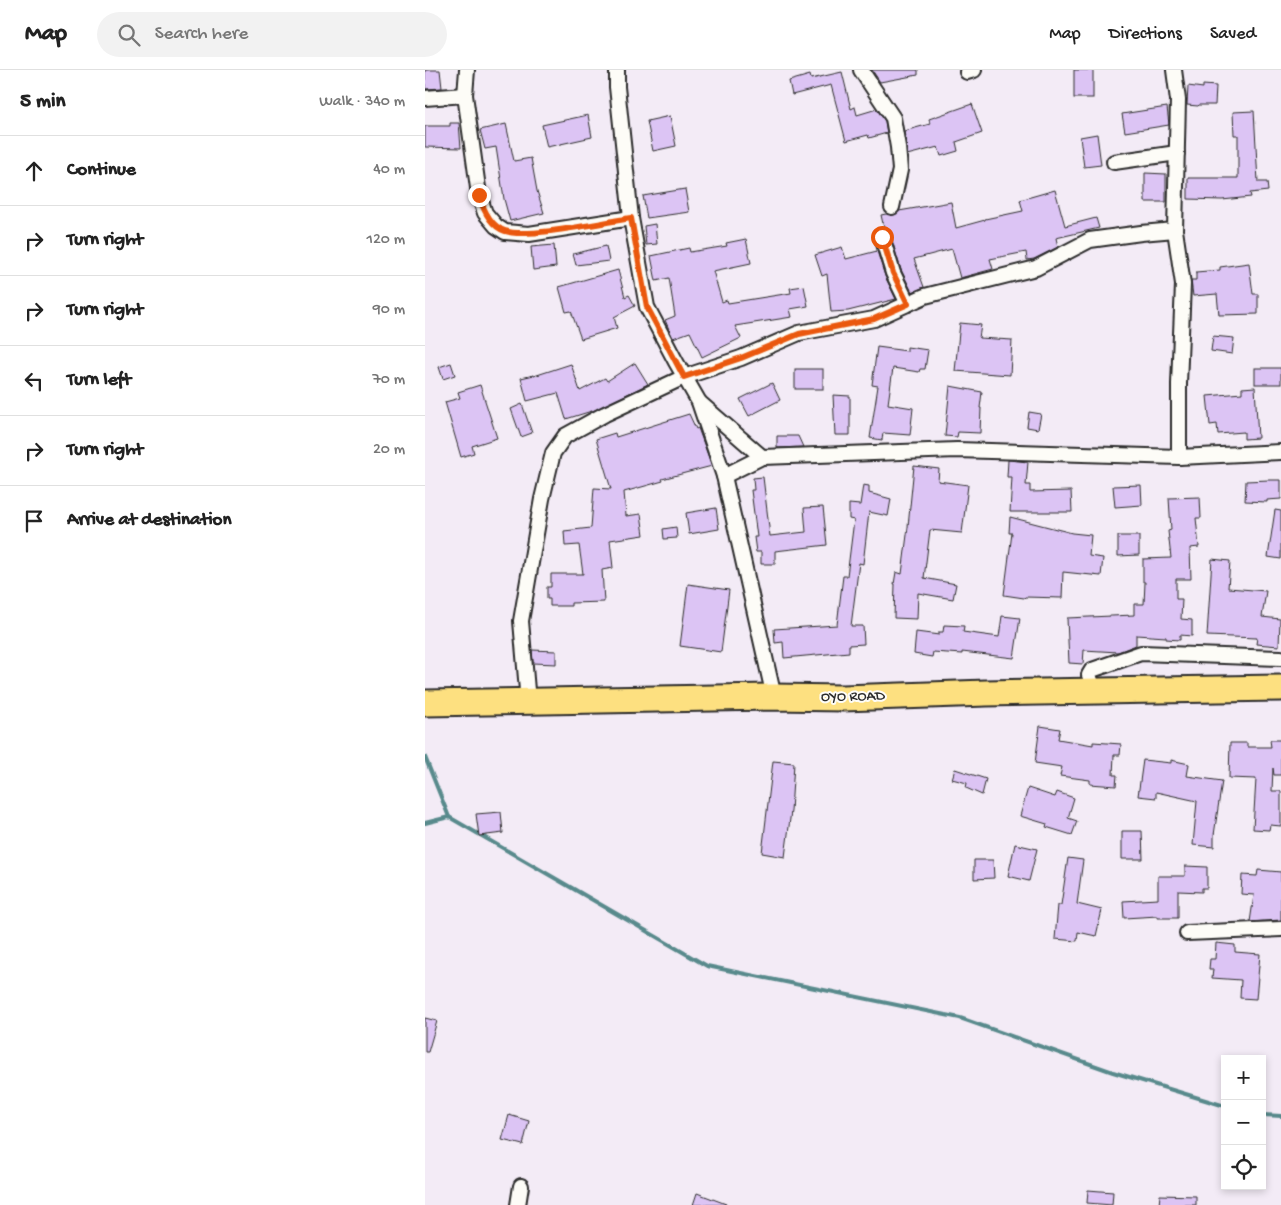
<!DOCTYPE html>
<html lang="en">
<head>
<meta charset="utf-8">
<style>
  body { margin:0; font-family:"Gochi Hand",sans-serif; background:#f2f2f2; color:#222 }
  .controls { position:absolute; right:15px; bottom:15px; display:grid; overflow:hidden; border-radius:0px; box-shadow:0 2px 8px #0003 }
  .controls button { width:45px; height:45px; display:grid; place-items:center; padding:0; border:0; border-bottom:1px solid #e0e0e0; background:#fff; color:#222; font:25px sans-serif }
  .stop { position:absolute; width:15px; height:15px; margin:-11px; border:4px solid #ea580c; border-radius:50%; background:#fff }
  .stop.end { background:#ea580c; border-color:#fff; box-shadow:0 1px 5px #0008 }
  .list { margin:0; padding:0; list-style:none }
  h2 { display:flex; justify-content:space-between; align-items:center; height:65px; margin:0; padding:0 20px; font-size:21px }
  h2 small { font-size:16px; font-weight:400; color:#767676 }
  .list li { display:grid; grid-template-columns:32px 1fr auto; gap:15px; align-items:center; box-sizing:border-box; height:70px; padding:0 20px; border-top:1px solid #e0e0e0 }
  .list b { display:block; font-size:19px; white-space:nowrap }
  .list em { font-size:16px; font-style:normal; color:#767676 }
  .icon { flex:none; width:28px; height:28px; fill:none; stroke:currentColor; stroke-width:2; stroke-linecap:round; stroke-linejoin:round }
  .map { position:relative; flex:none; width:856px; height:1135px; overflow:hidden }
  header { display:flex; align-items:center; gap:30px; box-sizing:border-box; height:70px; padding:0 25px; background:#fff; border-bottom:1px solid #e0e0e0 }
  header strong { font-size:24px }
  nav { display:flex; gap:28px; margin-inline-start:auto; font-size:18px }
  .search { width:350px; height:45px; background:#f2f2f2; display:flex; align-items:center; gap:12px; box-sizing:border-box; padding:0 18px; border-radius:28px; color:#767676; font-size:19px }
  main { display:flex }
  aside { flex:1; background:#fff }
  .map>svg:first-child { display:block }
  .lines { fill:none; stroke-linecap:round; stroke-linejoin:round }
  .stream { stroke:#598a8c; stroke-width:4 }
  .building { fill:#dcc4f4; stroke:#2b2b2b }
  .street-casing { stroke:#2b2b2b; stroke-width:18 }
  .highway-casing { stroke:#2b2b2b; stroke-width:29 }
  .street { stroke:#fdfcf7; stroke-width:14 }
  .highway { stroke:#fde080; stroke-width:25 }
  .route { stroke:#ea580c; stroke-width:6 }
  .labels { text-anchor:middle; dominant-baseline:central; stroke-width:4; stroke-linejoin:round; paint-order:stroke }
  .street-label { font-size:15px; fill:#2b2b2b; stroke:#fdfcf7 }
</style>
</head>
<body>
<header>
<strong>Map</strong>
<div class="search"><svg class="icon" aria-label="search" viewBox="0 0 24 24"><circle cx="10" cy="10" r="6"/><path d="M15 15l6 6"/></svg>Search here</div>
<nav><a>Map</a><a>Directions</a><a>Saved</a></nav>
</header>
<main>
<aside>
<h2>5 min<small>Walk · 340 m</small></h2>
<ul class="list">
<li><svg class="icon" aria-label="ahead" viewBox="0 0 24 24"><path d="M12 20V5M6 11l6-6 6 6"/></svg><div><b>Continue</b></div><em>40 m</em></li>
<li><svg class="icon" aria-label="right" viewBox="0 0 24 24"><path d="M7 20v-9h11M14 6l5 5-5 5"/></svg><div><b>Turn right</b></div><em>120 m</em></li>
<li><svg class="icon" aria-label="right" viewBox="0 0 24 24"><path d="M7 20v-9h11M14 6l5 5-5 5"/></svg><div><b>Turn right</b></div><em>90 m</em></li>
<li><svg class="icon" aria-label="left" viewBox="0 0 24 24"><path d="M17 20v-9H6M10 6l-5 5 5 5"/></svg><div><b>Turn left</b></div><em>70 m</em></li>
<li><svg class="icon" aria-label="right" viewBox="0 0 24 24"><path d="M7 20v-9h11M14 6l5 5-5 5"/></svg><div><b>Turn right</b></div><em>20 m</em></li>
<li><svg class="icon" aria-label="arrive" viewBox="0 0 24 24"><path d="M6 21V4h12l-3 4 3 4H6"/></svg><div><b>Arrive at destination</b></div></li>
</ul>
</aside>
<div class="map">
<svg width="856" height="1135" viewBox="0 0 856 1135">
  <rect width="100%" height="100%" fill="#f3ebf6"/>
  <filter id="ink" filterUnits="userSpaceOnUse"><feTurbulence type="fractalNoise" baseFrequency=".02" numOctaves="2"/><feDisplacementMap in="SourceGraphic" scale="10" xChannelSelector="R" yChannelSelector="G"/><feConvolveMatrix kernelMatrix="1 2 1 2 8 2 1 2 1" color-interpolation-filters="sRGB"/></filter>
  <g filter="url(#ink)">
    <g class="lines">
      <!-- stream -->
      <g class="stream">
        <polyline points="0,687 24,747"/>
        <polyline points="0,753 24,747 282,896 535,948 688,1002 800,1036"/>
        <polyline points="837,1045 856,1046"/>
      </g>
    </g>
    <!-- building -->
    <g class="building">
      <polygon points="0,0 15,0 17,18 0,19"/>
      <polygon points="447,0 493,0 493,5 455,12"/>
      <rect x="649" y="0" width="19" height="28"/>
      <polygon points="417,2 426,39 430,37 432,45 452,39 460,51 462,63 444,68 443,65 421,71 406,15 367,25 364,11 385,5 386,9"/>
      <polygon points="778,15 791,16 790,35 774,35 773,36 762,35 763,16 778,18"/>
      <polygon points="547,34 557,63 531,72 533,81 516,86 513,77 482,85 479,61 505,54 504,49"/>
      <polygon points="742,37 744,55 700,62 697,44"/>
      <polygon points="829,41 833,112 842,112 843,121 825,123 826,127 797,130 763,129 763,108 813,108 813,65 809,65 808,42"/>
      <polygon points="163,45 167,67 122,77 117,55"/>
      <polygon points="245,46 251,76 228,81 222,51"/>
      <polygon points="25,53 34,53 36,78 0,77 0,56 25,56"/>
      <polygon points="81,54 89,91 106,88 112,121 119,143 85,151 79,129 71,77 60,79 55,60"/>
      <polygon points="672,64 676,95 659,97 655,67"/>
      <polygon points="720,103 741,104 741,132 720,132"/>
      <polygon points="260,119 264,142 222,148 218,126"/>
      <polygon points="630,120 640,156 671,148 674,158 631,168 633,177 609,189 602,190 601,182 565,189 568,199 535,208 527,179 489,189 499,217 487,222 476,200 465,164 459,158 456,145 461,144 469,145 474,141 526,132 531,158 560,150 560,149 598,141 595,130"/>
      <polygon points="230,154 232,174 221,175 219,156"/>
      <polygon points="321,169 326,193 288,201 297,232 302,230 303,233 366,223 365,218 379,216 383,236 365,239 367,247 310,256 316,268 277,287 265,262 248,268 243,257 240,250 250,246 244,208 231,211 226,186 264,178 265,182 302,176 301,173"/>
      <polygon points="129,175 131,197 108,200 106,177"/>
      <polygon points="181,176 184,191 151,195 148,184"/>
      <polygon points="417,177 421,189 452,181 460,206 471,229 423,241 406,242 402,204 397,206 390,185"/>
      <polygon points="824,193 828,224 833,224 833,244 794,245 792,224 768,226 766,210 771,210 771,202 795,200 795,197"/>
      <polygon points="193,200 200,227 204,225 210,236 189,247 192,258 156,269 146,241 141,242 134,217"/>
      <polygon points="535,253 556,255 554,268 587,270 585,305 530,301"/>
      <polygon points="788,266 809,268 807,284 786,281"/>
      <polygon points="452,277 482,281 482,277 503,280 500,299 495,299 494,302 468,298 463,334 488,338 485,365 458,363 457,370 445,368 453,316 447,315"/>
      <polygon points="26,293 30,305 18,309 14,297"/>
      <polygon points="210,293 223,314 170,340 141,349 133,323 102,331 96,308 109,305 109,306 146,294 155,321 180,308 182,311"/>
      <rect x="830" y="298" width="26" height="16"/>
      <rect x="370" y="299" width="28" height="20"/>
      <polygon points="347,313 355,330 324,346 315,329"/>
      <polygon points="55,315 72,368 47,376 49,383 36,387 20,332 35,328 33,322"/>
      <polygon points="525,316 557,322 555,338 556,338 555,363 533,362 532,367 520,366"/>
      <polygon points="830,317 833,368 819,369 819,362 793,364 792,354 785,355 782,326 817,323 817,318"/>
      <polygon points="408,325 425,326 425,365 410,365"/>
      <polygon points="97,334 107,363 96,367 86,339"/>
      <polygon points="604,342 616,344 613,359 602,357"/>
      <polygon points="264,344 271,359 273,358 287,396 237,409 238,411 199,422 201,446 216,444 219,465 185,470 188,498 177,500 179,532 146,533 146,536 125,536 125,529 122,529 122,517 126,517 126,504 158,504 154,475 140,476 139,461 166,458 169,418 186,419 171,369 190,363 191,367"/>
      <polygon points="352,366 373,366 378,377 352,378"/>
      <polygon points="583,390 603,392 601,415 605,415 605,422 646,421 647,442 585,442 587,407 582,407"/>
      <polygon points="489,396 514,399 513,411 543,415 537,463 505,460 499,508 531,514 528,529 493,523 492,549 469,548 470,514 469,514 471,502 477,504 483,457"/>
      <polygon points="338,407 345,466 381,462 379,438 398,437 402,475 350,481 350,494 336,494 336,482 331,482 329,467 332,467 326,420 329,420 328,408"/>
      <polygon points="844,410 856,410 856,429 842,430 842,432 820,431 821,411"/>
      <polygon points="438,415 444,416 444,423 466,429 463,446 444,442 438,494 434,493 426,556 438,556 439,574 424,575 424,582 359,588 358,572 350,573 349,559 412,555 418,506 422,506 429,450 424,449 424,434 435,435"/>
      <polygon points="716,415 717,435 690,437 688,416"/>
      <polygon points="775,427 776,448 771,448 774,477 765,478 766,509 751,509 751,529 757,529 756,549 767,550 767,566 755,565 755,570 741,569 741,567 711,565 711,575 693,582 659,580 658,594 644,593 642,548 709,545 709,534 719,534 720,512 718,512 718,489 746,488 743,461 746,460 744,428"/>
      <polygon points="291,438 294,459 264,464 261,443"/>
      <polygon points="850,440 856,441 856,489 843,487"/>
      <polygon points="585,447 647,463 666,465 664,486 678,488 676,506 638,502 637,528 600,527 599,528 579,525 587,463 584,463"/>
      <polygon points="251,457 252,468 239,469 238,459"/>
      <polygon points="693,466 714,466 714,485 693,486"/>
      <polygon points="787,489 805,491 803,518 841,521 837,547 855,549 854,576 831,574 832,568 782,566"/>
      <polygon points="263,514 304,520 296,582 255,576"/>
      <polygon points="577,546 595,548 589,588 537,582 537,584 508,582 507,587 489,584 491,562 514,565 514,562 518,562 519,555 539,556 538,562 574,567"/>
      <polygon points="107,580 131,581 131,594 108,593"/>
      <polygon points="615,656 635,659 633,669 668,675 668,672 696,674 695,685 689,685 688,705 692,705 691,716 665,714 665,710 635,706 637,697 610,693"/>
      <polygon points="845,670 856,670 856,705 849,705 848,698 847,721 856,721 856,756 845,755 844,760 828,759 831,709 804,708 805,673 822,673 822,677 846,677"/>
      <polygon points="718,690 746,693 746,690 764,694 762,706 797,711 789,765 789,777 768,775 772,731 731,722 731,728 713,726"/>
      <polygon points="348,691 369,693 366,741 360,787 337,783"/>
      <polygon points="530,699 561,709 557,725 541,718 542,713 527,709"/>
      <polygon points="603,718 630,727 632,722 649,728 643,748 652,751 647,765 621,757 622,754 595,746"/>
      <polygon points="76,742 78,763 54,766 51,744"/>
      <polygon points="697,761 717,761 718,789 697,789"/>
      <polygon points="590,774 612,779 604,811 583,806"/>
      <polygon points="643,788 658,790 652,834 677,840 671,866 653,862 652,871 630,869 633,835 636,835"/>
      <polygon points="549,790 568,790 569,808 549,809"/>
      <polygon points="760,796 782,797 782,818 777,818 777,822 753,821 753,848 733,848 733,846 699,848 698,831 733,829 733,806 760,806"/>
      <polygon points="833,800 856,802 856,850 825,852 829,825 816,824 817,805 832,806"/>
      <polygon points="791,873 810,875 810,882 835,884 831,929 815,928 816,910 787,908 788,899 784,899 785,889 790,889"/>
      <polygon points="0,948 12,951 3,982 0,982"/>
      <polygon points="84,1045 104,1051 98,1075 77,1070"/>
      <polygon points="663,1120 688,1122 687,1135 662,1133"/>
      <polygon points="272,1123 301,1134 301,1135 268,1135"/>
      <polygon points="735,1125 771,1126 771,1135 734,1135"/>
    </g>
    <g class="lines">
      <defs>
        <g id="street">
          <polyline points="42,0 40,25 54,125 60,143 71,156 80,162 104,164 206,148"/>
          <polyline points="192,0 192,17 206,148 222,237 251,292 274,332 299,406 349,627"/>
          <polyline points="436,0 468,48 473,77 475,100 467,137"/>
          <polyline points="749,0 753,30 750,160 758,214 754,314 754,387"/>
          <polyline points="542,2 549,0"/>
          <polyline points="0,28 40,25"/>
          <polyline points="689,92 752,83"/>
          <polyline points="457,167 468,203 483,234"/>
          <polyline points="275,333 337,387"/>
          <polyline points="299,406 337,387 532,380 754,387 856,382"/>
          <polyline points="670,622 664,605 667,600 716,583 856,588"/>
          <polyline points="103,632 96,551 117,429 128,383 140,366 180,344 259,307 316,288 374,263 449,249 500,226 611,198 665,170 716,163 750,160"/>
          <polyline points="762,863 856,859"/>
          <polyline points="93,1135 96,1116"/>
        </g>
        <polyline id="highway" points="0,633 349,627 418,628 561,623 856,618"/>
      </defs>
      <!-- street casing -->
      <use href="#street" class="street-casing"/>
      <!-- highway casing -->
      <use href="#highway" class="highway-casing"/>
      <!-- street -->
      <use href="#street" class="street"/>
      <!-- highway -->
      <use href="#highway" class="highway"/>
    </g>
  </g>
  <g class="lines" filter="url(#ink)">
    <!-- route -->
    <path class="route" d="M54,125C58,139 65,156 80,161C102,169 179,152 206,148L222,237L259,307L316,288L374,264L449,249L483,234L468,203L457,167"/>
  </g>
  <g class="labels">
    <!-- street labels -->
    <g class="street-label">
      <text transform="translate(428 627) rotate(-1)">OYO ROAD</text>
    </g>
  </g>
</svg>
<div class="controls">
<button>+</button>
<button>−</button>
<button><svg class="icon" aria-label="locate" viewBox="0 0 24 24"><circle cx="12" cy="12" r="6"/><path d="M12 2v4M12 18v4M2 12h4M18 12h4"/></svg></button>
</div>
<div class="stop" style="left:457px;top:167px"></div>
<div class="stop end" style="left:54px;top:125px"></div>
</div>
</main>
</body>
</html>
